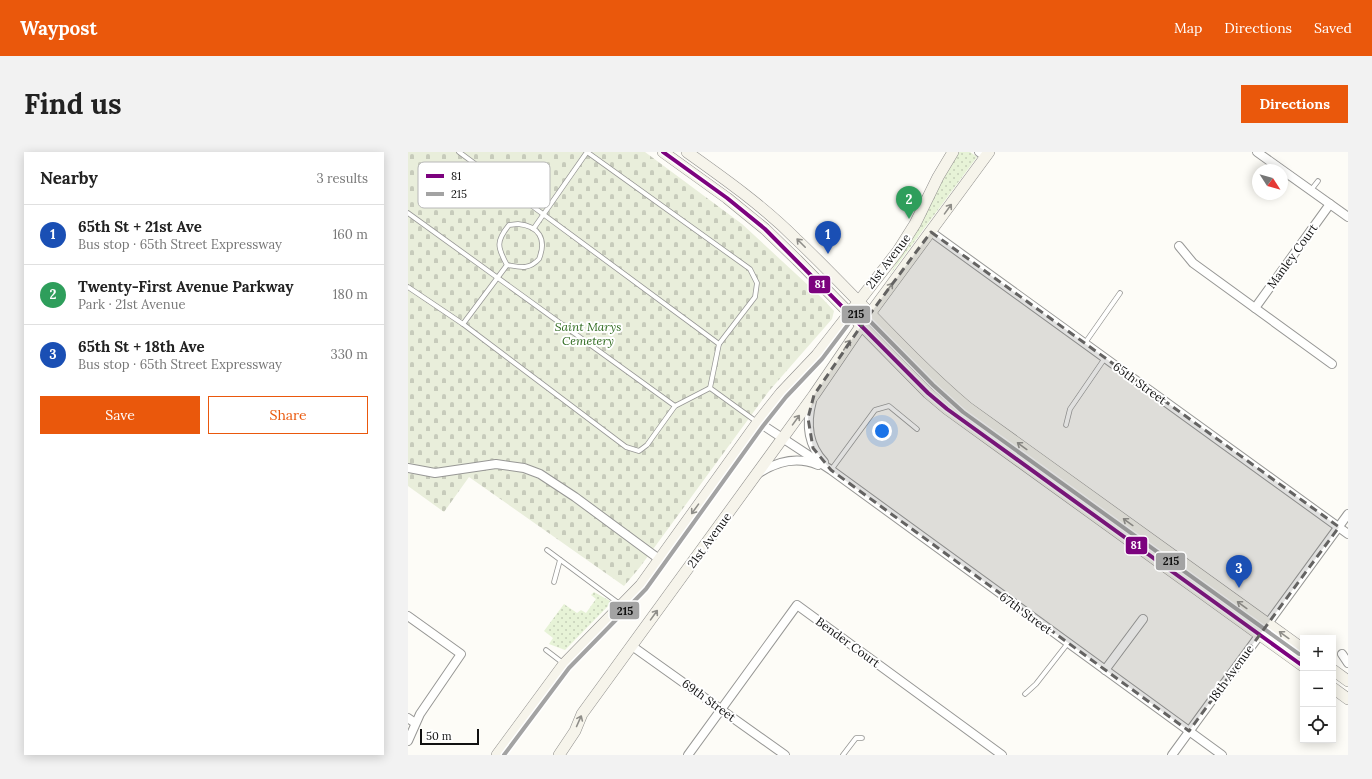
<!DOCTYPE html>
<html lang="en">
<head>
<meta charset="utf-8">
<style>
  body { margin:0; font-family:Lora,serif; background:#f2f2f2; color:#222 }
  .controls { position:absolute; right:12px; bottom:12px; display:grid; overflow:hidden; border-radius:0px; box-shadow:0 2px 10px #0003 }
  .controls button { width:36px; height:36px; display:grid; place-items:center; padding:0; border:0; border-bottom:1px solid #e0e0e0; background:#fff; color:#222; font:20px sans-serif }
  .compass { position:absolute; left:844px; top:12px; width:36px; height:36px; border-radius:50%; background:#fff; box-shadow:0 2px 10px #0003; rotate:126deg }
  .scale { position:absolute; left:12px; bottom:10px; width:59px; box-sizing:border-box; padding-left:4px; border:2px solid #111; border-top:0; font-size:11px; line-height:14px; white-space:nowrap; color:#111; -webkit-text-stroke:3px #fff; paint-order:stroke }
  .you { position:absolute; left:474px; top:279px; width:14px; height:14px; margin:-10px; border:3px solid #fff; border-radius:50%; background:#1a73e8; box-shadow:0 0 0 6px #1a73e833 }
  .badge { display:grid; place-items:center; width:26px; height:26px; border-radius:50%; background:#ea580c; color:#fff; font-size:13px; font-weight:700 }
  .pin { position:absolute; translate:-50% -33px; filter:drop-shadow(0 1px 2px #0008) }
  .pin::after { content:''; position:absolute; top:21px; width:14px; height:12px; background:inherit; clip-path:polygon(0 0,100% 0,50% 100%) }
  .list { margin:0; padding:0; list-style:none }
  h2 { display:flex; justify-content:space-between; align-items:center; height:52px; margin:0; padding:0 16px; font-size:17px }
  h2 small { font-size:13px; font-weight:400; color:#767676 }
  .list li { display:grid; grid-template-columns:26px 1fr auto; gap:12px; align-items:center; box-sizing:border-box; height:60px; padding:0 16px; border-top:1px solid #e0e0e0 }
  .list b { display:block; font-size:15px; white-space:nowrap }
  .list p { margin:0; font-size:13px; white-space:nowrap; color:#767676 }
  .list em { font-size:13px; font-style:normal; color:#767676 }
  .actions { display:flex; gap:8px; padding:12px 16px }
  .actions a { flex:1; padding:9px 0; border:1px solid #ea580c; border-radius:0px; text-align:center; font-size:14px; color:#ea580c }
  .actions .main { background:#ea580c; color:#fff }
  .icon { flex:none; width:22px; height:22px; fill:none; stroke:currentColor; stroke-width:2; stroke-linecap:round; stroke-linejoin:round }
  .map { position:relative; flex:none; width:940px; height:603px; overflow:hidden; border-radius:0px }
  header { display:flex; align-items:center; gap:24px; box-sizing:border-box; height:56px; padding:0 20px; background:#ea580c; color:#fff }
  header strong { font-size:19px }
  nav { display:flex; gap:22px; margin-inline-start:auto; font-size:14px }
  .intro { display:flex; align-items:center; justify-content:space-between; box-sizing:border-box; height:96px; padding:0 24px }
  h1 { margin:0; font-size:28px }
  .button { padding:10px 18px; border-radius:0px; background:#ea580c; color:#fff; font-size:14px; font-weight:700 }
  main { display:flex; gap:24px; padding:0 24px }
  aside { flex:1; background:#fff; border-radius:0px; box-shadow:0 2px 10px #0003 }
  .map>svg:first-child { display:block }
  .grass { fill:url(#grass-dots) }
  .cemetery { fill:url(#cemetery-stones) }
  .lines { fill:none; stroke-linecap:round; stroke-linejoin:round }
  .lane-casing { stroke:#979795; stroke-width:5.5 }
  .street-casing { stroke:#979795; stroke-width:10 }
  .secondary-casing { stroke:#8e8d8b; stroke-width:12 }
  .lane { stroke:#fffffe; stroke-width:4 }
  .street { stroke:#fffffe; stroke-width:8 }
  .secondary { stroke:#f6f4eb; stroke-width:11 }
  .bus-1-casing { stroke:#fff; stroke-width:7 }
  .bus-2-casing { stroke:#fff; stroke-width:7 }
  .bus-1 { stroke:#7c027e; stroke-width:4 }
  .bus-2 { stroke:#a3a3a3; stroke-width:4 }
  .oneway { stroke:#8f8e89 }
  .marked { fill:#646362; fill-opacity:0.2; stroke:#646362; stroke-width:3; stroke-dasharray:8 5; stroke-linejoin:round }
  .labels { text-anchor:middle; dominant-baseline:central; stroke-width:4; stroke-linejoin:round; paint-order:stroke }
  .street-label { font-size:12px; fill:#111; stroke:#fff }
  .park-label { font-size:12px; font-style:italic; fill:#2f6b1f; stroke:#fff }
  .key { fill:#fff; stroke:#b8b8b8; stroke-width:1 }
  .key-label { font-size:11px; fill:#111 }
  .line-badge { stroke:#fff; stroke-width:1.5 }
  .badge-label { font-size:11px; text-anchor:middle; font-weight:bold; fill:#fff }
  .pale-badge-label { font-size:11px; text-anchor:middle; font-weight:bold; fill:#111 }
</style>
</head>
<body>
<header>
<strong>Waypost</strong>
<nav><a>Map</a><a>Directions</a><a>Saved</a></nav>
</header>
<div class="intro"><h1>Find us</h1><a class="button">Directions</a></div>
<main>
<aside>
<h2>Nearby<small>3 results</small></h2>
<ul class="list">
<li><span class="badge" style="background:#1a4fb4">1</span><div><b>65th St + 21st Ave</b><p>Bus stop · 65th Street Expressway</p></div><em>160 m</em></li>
<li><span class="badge" style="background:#2e9e5b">2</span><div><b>Twenty-First Avenue Parkway</b><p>Park · 21st Avenue</p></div><em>180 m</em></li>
<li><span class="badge" style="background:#1a4fb4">3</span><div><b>65th St + 18th Ave</b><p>Bus stop · 65th Street Expressway</p></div><em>330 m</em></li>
</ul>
<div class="actions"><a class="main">Save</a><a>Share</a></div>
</aside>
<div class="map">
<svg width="940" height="603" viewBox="0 0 940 603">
  <defs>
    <pattern id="grass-dots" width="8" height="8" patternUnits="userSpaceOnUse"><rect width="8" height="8" fill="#e7f3d7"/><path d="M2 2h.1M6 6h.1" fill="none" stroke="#c5cfb8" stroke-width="1.8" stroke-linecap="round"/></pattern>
    <pattern id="cemetery-stones" width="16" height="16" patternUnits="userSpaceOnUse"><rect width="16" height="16" fill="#e9eedb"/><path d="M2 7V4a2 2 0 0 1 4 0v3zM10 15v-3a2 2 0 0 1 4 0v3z" fill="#c7cbbb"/></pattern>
  </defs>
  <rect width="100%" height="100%" fill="#fdfcf7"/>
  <!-- grass -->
  <g class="grass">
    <polygon points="550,0 562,0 569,5 481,124"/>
    <polygon points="186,440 204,450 157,498 141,492 145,486 136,479 156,452 169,461 173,458 178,461 188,447 183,443"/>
  </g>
  <!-- cemetery -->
  <polygon class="cemetery" points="0,0 237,0 334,72 414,146 426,159 424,167 361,239 232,415 216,434 61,325 36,360 0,334"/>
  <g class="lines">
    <defs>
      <g id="lane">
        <polyline points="51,0 311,192"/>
        <polyline points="903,38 910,29"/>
        <polyline points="0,61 267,254"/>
        <path d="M110,72C131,74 139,87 131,107C121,118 112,115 99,113C89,95 88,89 101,73Z"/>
        <polyline points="126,76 179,0"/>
        <polyline points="0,135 55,172 218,295 231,299 239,293 267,254 302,236 311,192 347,145 349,131 342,117 179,0"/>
        <polyline points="55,172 99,113"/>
        <polyline points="677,191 712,141"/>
        <polyline points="302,236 349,270"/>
        <polyline points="658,273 662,257 697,206"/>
        <polyline points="423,318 467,258 481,254 509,277"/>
        <polyline points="139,398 213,453"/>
        <polyline points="146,430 152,408"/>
        <polyline points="138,498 155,511"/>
        <polyline points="617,542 628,532 660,491"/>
        <polyline points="435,603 448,586 454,586"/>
      </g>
      <g id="street">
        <polyline points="571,0 578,5"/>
        <polyline points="849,0 940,65"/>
        <polyline points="523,80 940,382"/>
        <polyline points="771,94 785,111 924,212"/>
        <polyline points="847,156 922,52"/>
        <path d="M404,249C398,271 399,292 416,310"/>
        <polyline points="350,270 423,318 814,603"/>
        <polyline points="0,316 27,321 88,312 116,316 132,322 167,345 251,407"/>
        <path d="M351,321C370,309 389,304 410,313"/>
        <polyline points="0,464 53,502 12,562 0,589"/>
        <polyline points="224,494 377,603"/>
        <polyline points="934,502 940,511"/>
        <polyline points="697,518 735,467"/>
        <polyline points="0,566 7,571"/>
        <polyline points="280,603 389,453 594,603"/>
        <polyline points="764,603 940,362"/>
      </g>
      <g id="secondary">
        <polyline points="255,0 319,46 357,77 389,108 520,241 539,257 895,514"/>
        <path d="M279,0C317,27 355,54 388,87C446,142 498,203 559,255L895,497"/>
        <polyline points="925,518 940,529"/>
        <polyline points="925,536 940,547"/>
        <polyline points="89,603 156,512 233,433 350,270 373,241 409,203 490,99 507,72 530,25 545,0"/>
        <polyline points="151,603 167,579 174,562 406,243 453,174 581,0"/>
      </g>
    </defs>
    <!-- lane casing -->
    <use href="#lane" class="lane-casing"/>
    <!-- street casing -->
    <use href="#street" class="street-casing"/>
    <!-- secondary casing -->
    <use href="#secondary" class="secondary-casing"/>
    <!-- lane -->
    <use href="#lane" class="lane"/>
    <!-- street -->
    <use href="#street" class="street"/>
    <!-- secondary -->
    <use href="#secondary" class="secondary"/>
    <defs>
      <polyline id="bus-1" points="255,0 319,46 357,77 520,241 539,257 895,514"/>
      <polyline id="bus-2" points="96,603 161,516 238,437 355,274 378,245 414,207 451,158 525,233 555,260 891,502"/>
    </defs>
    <!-- bus-1 casing -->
    <use href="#bus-1" class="bus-1-casing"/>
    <!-- bus-2 casing -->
    <use href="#bus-2" class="bus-2-casing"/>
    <!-- bus-1 -->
    <use href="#bus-1" class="bus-1"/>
    <!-- bus-2 -->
    <use href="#bus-2" class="bus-2"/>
  </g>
  <!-- one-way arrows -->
  <defs><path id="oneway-shaft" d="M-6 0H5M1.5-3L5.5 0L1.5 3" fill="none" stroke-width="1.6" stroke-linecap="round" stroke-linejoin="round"/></defs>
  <g class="oneway">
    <use href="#oneway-shaft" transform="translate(540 57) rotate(-54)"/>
    <use href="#oneway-shaft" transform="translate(393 91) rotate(-135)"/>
    <use href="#oneway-shaft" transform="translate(481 136) rotate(-53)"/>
    <use href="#oneway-shaft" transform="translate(439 193) rotate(-56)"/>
    <use href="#oneway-shaft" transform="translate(388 268) rotate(-54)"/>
    <use href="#oneway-shaft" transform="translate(614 294) rotate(-144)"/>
    <use href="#oneway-shaft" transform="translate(287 357) rotate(126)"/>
    <use href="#oneway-shaft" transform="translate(720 370) rotate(-144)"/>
    <use href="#oneway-shaft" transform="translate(834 453) rotate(-144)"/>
    <use href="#oneway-shaft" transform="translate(246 463) rotate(-54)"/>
    <use href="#oneway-shaft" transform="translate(876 483) rotate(-144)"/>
    <use href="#oneway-shaft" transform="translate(171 569) rotate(-66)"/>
  </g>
  <!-- marked area -->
  <path class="marked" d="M523,80L931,375L781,579L423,318L405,296L400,266L406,243L453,174Z"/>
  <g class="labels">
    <!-- street labels -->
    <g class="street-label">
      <text transform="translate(884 104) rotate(-54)">Manley Court</text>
      <text transform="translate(480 109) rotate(-53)">21st Avenue</text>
      <text transform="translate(732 231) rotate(36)">65th Street</text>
      <text transform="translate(301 388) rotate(-54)">21st Avenue</text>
      <text transform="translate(618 461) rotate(36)">67th Street</text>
      <text transform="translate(440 490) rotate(36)">Bender Court</text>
      <text transform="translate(823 521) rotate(-54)">18th Avenue</text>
      <text transform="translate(301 548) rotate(36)">69th Street</text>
    </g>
    <!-- park labels -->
    <g class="park-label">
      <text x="180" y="174">Saint Marys<tspan x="180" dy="14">Cemetery</tspan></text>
    </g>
  </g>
  <!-- legend -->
  <rect x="10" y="10" width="132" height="46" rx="6" class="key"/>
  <rect x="18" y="22" width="18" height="4" fill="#7c027e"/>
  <rect x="18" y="40" width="18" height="4" fill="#a3a3a3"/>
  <g class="key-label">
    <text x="43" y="28">81</text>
    <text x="43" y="46">215</text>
  </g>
  <g class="line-badge">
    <rect x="400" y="123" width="23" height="19" rx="4" fill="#7c027e"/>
    <rect x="433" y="153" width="30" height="19" rx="4" fill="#a3a3a3"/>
    <rect x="717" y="384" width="23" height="19" rx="4" fill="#7c027e"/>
    <rect x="747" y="400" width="31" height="19" rx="4" fill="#a3a3a3"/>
    <rect x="201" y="449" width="31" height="19" rx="4" fill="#a3a3a3"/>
  </g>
  <g class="badge-label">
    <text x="412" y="136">81</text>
    <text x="728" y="397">81</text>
  </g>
  <g class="pale-badge-label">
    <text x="448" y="166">215</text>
    <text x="763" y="413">215</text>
    <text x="217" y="463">215</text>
  </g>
</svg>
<div class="controls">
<button>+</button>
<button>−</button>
<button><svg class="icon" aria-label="locate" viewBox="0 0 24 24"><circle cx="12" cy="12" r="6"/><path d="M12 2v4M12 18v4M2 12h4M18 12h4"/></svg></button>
</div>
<svg class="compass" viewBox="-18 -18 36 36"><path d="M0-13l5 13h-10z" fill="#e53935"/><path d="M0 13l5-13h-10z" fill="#767676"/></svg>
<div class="scale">50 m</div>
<div class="you"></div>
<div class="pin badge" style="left:420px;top:102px;background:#1a4fb4">1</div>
<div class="pin badge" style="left:501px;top:67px;background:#2e9e5b">2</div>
<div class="pin badge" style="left:831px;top:436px;background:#1a4fb4">3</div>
</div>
</main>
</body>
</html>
